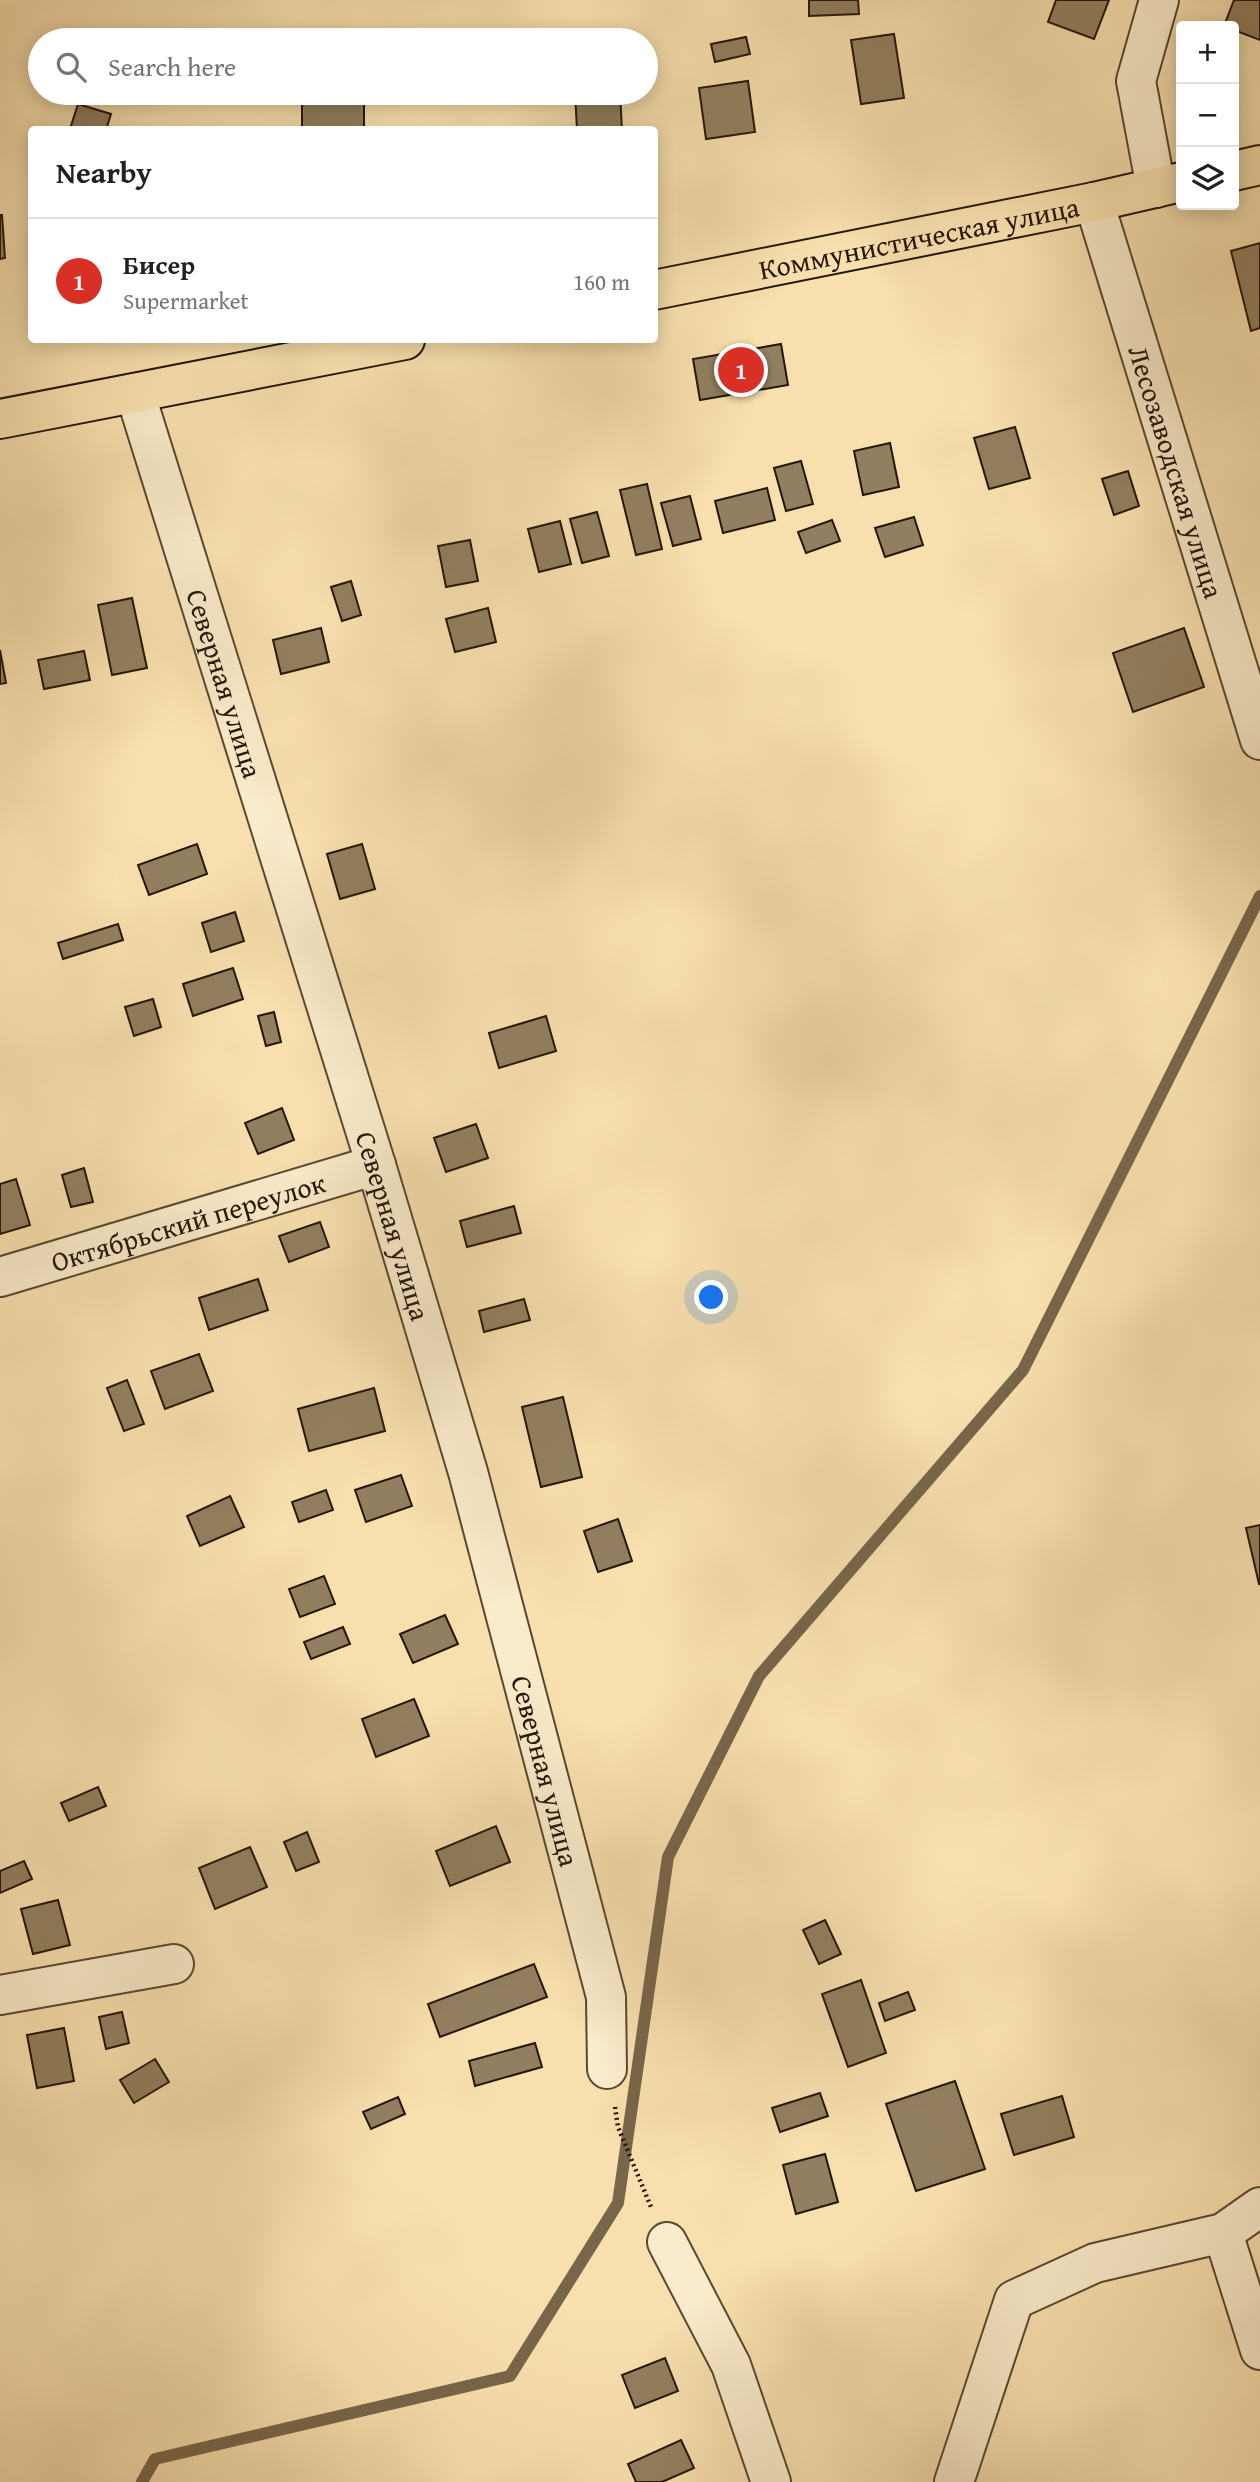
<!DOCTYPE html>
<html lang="en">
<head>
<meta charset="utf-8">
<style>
  body { margin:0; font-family:"Gentium Book Plus",serif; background:#f2f2f2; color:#202124 }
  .controls { position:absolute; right:21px; top:21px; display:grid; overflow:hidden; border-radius:7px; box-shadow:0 4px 18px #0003 }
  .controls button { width:63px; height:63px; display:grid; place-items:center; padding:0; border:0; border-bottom:2px solid #e0e0e0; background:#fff; color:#202124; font:35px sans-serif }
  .you { position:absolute; left:712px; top:1298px; width:24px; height:24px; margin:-18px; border:5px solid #fff; border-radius:50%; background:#1a73e8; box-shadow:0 0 0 10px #1a73e833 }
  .badge { display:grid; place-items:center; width:46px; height:46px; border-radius:50%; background:#d93025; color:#fff; font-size:23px; font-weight:700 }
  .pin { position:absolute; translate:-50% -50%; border:4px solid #fff; box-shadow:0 2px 7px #0006 }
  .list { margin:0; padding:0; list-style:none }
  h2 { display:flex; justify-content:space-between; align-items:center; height:91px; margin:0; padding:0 28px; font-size:30px }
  h2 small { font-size:23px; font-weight:400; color:#757577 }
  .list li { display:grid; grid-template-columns:46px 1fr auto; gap:21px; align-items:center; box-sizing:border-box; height:126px; padding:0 28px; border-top:2px solid #e0e0e0 }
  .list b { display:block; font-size:26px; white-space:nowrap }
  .list p { margin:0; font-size:23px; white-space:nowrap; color:#757577 }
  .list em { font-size:23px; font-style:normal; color:#757577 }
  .icon { flex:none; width:38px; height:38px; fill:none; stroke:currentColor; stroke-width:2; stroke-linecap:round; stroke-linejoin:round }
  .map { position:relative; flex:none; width:1260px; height:2482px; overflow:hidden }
  .search { position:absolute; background:#fff; box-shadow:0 4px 18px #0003; left:28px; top:28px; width:630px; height:77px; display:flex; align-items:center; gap:18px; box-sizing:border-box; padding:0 24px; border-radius:38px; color:#757577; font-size:26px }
  .panel { position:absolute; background:#fff; box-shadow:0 4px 18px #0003; left:28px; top:126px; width:630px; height:217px; border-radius:7px }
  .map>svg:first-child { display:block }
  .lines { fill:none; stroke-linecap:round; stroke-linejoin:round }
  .stream { stroke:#78664a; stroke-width:12 }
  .building { fill:#927f5f; stroke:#241609; stroke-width:2 }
  .street-casing { stroke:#594832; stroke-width:42 }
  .primary-casing { stroke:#241609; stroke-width:42 }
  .path { stroke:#241609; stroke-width:4.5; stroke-dasharray:2 3.5; stroke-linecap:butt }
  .street { stroke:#faebca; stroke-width:38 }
  .primary { stroke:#f8e0ae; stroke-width:38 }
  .labels { text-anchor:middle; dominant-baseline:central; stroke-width:5; stroke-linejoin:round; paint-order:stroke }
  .street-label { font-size:28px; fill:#241609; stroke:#faebca }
</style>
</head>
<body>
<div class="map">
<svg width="1260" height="2482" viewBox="0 0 1260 2482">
  <rect width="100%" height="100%" fill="#f8e0ae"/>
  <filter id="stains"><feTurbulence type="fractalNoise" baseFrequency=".00286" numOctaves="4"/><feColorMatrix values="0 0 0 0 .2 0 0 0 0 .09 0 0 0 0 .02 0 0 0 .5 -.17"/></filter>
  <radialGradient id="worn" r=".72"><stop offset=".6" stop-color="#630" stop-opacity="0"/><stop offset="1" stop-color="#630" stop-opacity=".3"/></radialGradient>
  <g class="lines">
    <!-- stream -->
    <polyline class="stream" points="142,2482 155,2459 510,2376 618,2203 668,1857 759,1676 1023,1370 1260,896"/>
  </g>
  <!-- building -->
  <g class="building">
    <polygon points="809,0 858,0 859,14 809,16"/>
    <polygon points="1056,0 1109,0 1094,39 1048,22"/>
    <polygon points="1234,0 1260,0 1260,40 1234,30 1234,26 1224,26"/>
    <polygon points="894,34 904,98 861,104 851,40"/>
    <polygon points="746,37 750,54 715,62 711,44"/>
    <polygon points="748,81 755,132 706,139 699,88"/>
    <polygon points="575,93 620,93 622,130 577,130"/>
    <rect x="302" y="98" width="62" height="32"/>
    <polygon points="78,104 111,114 106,130 70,129"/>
    <polygon points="0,215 2,215 5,258 0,259"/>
    <polygon points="1260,243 1260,328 1251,331 1231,251"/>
    <polygon points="781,344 788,385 700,400 693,359"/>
    <polygon points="1015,427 1030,478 989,489 974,438"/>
    <polygon points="890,443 899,487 863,495 854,451"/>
    <polygon points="801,461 813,504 786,511 774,468"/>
    <polygon points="1128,471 1139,506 1114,515 1102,479"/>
    <polygon points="647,484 662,549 636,555 620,490"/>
    <polygon points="767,488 775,520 723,533 715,501"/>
    <polygon points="690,496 701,539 673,546 661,503"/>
    <polygon points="597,512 609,556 582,563 570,519"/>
    <polygon points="914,517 923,545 885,557 875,528"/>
    <polygon points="832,520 840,541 806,553 798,532"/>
    <polygon points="560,521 571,564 539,572 528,529"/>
    <polygon points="470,540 478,581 446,587 438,546"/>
    <polygon points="351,581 361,615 342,621 331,587"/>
    <polygon points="132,598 147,668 112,675 98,605"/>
    <polygon points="488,608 496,642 455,652 446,619"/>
    <polygon points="321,628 329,662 281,674 273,640"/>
    <polygon points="1184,628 1204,687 1133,712 1113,653"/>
    <polygon points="0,650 6,683 0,684"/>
    <polygon points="84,651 90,680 44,689 38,660"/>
    <polygon points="197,844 207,874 149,895 138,865"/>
    <polygon points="362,844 375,889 340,899 327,854"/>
    <polygon points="235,912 244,941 211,952 202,923"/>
    <polygon points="118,924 123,940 63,959 58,943"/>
    <polygon points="233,968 243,999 193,1016 183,984"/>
    <polygon points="153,999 161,1027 134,1036 125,1007"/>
    <polygon points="274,1012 281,1042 266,1046 258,1016"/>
    <polygon points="546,1016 556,1051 499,1068 489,1033"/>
    <polygon points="282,1108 294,1140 258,1154 245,1123"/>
    <polygon points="476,1124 488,1158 446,1172 434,1138"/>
    <polygon points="84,1168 93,1202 71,1207 62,1175"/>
    <polygon points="16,1179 30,1225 0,1234 0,1184"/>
    <polygon points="514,1206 521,1233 467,1247 460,1221"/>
    <polygon points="320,1222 329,1247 289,1262 279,1236"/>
    <polygon points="258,1279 268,1310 209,1330 199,1298"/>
    <polygon points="524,1299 530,1320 484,1332 479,1311"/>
    <polygon points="199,1354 213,1391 165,1409 151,1371"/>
    <polygon points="127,1380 144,1424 124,1431 107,1388"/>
    <polygon points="374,1388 385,1431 309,1451 298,1409"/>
    <polygon points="563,1397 582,1477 541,1487 522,1407"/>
    <polygon points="401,1475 412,1506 366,1522 355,1490"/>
    <polygon points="326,1490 333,1510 299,1522 292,1502"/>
    <polygon points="230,1496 244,1527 200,1546 187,1516"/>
    <polygon points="618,1519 632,1561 598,1572 584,1531"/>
    <polygon points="1260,1525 1260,1584 1259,1584 1246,1528"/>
    <polygon points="324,1576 335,1604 300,1617 289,1589"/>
    <polygon points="445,1615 458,1644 413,1663 400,1634"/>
    <polygon points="343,1627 350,1644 311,1659 304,1642"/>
    <polygon points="414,1699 429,1736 376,1757 362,1719"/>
    <polygon points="98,1787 106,1806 69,1821 61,1803"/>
    <polygon points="496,1826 510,1862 450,1886 436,1851"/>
    <polygon points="307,1832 319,1862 296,1871 284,1842"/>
    <polygon points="250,1847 267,1887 215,1909 199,1868"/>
    <polygon points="24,1861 32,1879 0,1893 0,1871"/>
    <polygon points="58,1900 70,1945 33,1954 21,1909"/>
    <polygon points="825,1920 841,1954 819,1964 803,1930"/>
    <polygon points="534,1964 547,1997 440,2037 428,2004"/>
    <polygon points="861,1980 886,2053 848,2067 822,1994"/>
    <polygon points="908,1992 915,2010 885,2021 879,2003"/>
    <polygon points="122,2012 129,2043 106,2049 99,2017"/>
    <polygon points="64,2028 74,2081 37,2088 27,2035"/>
    <polygon points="535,2043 542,2067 475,2086 469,2061"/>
    <polygon points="155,2059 169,2082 134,2103 120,2080"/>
    <polygon points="955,2081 985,2169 916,2191 886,2104"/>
    <polygon points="820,2093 828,2116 780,2132 772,2108"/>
    <polygon points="1062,2096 1074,2137 1014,2155 1001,2114"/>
    <polygon points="398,2097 405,2114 371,2129 363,2112"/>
    <polygon points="825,2154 838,2202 796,2214 783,2165"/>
    <polygon points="665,2358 678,2391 635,2408 622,2375"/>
    <polygon points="681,2440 694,2468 662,2482 636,2482 628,2464"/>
  </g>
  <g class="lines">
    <defs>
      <g id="street">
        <polyline points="1156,188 1136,81 1159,0"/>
        <path id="s1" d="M1094,202L1260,740"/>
        <path id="s2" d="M135,393L376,1165L468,1472L606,1997L607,2069"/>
        <path id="s3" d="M0,1277L376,1165"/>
        <polyline points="0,1995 174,1964"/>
        <polyline points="1223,2233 1260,2350"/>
        <polyline points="667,2242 731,2365 771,2482"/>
        <polyline points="954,2482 1014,2300 1095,2263 1223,2233 1260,2207"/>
      </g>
      <g id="primary">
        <polyline points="1234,171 1260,165"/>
        <path id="s4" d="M654,290L1094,202L1181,182"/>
        <polyline points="0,419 405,340"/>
      </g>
    </defs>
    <!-- street casing -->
    <use href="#street" class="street-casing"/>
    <!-- primary casing -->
    <use href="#primary" class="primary-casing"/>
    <!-- path -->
    <polyline class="path" points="615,2107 618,2127 651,2207"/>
    <!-- street -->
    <use href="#street" class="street"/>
    <!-- primary -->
    <use href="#primary" class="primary"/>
  </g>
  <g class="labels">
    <!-- street labels -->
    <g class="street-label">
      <text stroke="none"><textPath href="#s4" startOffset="270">Коммунистическая улица</textPath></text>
      <text stroke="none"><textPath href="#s1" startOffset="282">Лесозаводская улица</textPath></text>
      <text stroke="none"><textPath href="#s2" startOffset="304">Северная улица</textPath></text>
      <text stroke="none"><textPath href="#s3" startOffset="196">Октябрьский переулок</textPath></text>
      <text stroke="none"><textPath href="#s2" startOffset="872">Северная улица</textPath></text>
      <text stroke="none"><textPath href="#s2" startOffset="1438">Северная улица</textPath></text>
    </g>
  </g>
  <rect width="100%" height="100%" filter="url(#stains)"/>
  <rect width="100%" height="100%" fill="url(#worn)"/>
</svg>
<div class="controls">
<button>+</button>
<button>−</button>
<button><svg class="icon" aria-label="layers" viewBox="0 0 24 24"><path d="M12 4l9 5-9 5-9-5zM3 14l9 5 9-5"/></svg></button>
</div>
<div class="you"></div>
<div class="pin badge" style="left:741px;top:370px">1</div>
<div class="search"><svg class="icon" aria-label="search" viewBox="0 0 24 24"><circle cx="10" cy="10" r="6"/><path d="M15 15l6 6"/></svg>Search here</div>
<section class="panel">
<h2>Nearby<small></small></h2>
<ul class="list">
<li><span class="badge">1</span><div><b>Бисер</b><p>Supermarket</p></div><em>160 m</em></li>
</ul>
</section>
</div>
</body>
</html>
